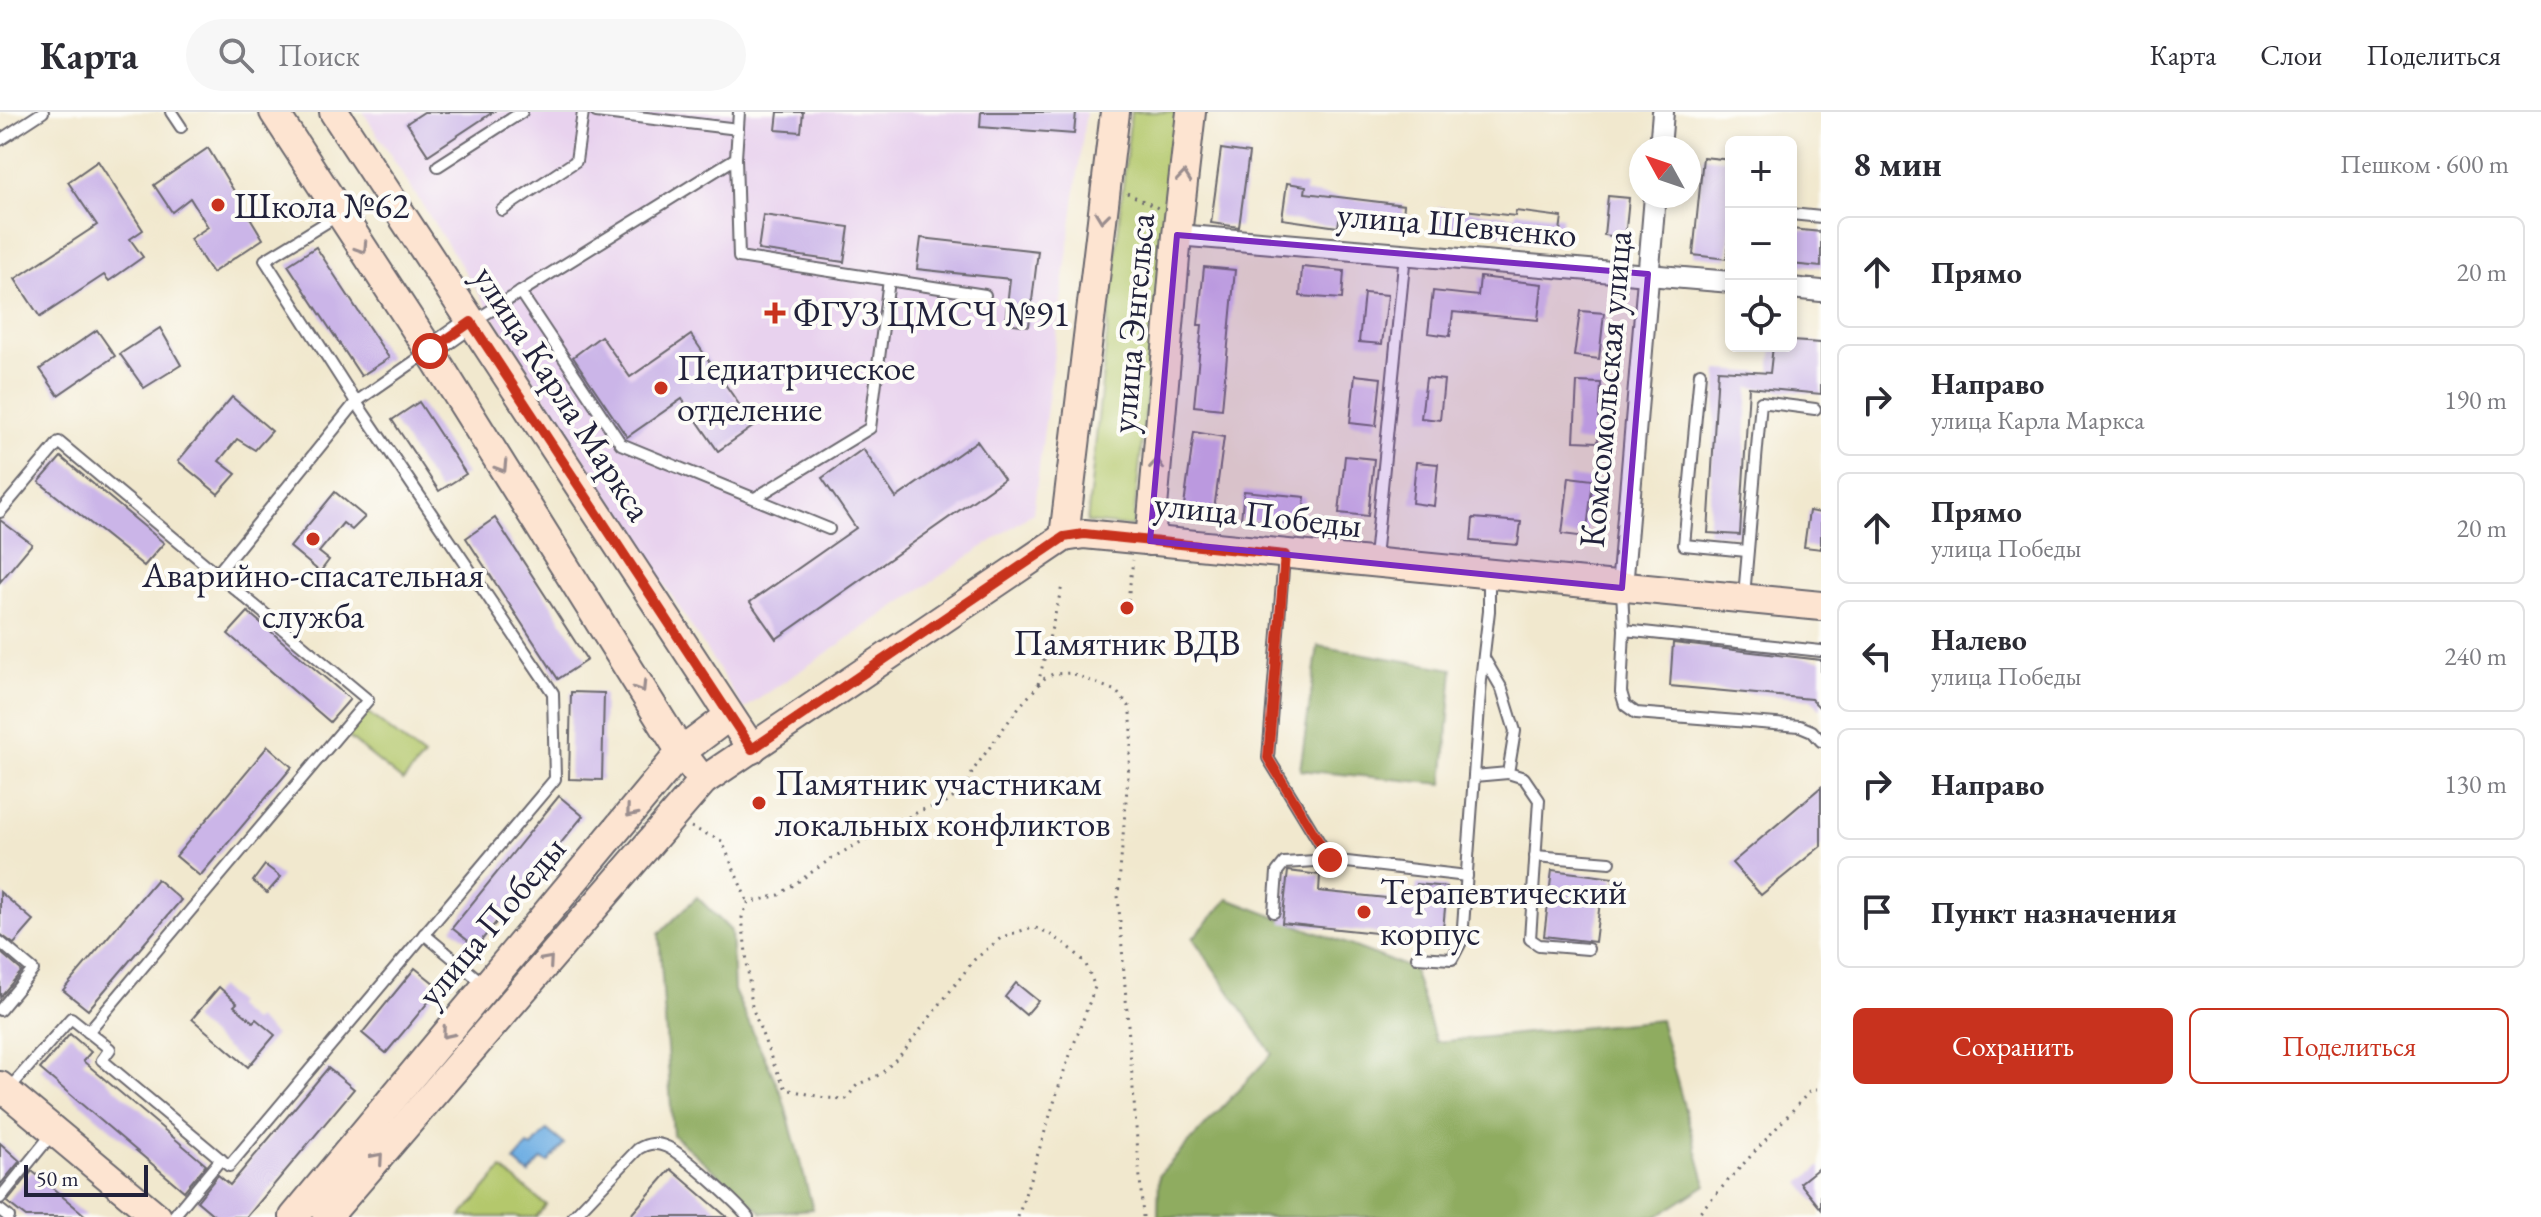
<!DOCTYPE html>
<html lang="ru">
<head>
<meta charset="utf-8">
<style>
  body { margin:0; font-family:"EB Garamond",serif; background:#f7f7f7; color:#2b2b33 }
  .controls { position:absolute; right:24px; top:24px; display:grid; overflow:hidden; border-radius:12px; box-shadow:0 4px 12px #0003 }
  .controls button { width:72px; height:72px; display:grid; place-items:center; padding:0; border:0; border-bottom:2px solid #e1e1e2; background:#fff; color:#2b2b33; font:40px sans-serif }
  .compass { position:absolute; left:1629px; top:24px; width:72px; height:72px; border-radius:50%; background:#fff; box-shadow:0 4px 12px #0003; rotate:310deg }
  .scale { position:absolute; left:24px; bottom:20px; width:124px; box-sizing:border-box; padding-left:8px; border:4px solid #22223b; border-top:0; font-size:22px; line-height:28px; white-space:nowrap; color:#22223b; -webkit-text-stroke:6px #fdfcf7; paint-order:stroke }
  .stop { position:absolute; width:24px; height:24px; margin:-18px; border:6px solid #c8321e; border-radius:50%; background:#fff }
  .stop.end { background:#c8321e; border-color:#fff; box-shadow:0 2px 8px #0008 }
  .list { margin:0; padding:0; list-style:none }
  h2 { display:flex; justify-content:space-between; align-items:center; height:104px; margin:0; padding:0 32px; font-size:34px }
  h2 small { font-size:26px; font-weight:400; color:#7c7c81 }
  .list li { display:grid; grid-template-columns:52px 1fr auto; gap:24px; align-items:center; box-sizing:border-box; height:112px; margin:0 16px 16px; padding:0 16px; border:2px solid #e1e1e2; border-radius:12px }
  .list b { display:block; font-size:30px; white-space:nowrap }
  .list p { margin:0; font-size:26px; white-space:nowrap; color:#7c7c81 }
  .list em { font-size:26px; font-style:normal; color:#7c7c81 }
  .actions { display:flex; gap:16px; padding:24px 32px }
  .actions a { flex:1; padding:18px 0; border:2px solid #c8321e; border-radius:12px; text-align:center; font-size:28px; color:#c8321e }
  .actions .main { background:#c8321e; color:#fff }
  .icon { flex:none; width:44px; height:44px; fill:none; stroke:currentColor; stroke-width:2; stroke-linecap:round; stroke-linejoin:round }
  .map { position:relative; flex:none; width:1821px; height:1105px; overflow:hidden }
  header { display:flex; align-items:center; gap:48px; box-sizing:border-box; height:112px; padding:0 40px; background:#fff; border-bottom:2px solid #e1e1e2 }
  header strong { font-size:38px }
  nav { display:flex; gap:44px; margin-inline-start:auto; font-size:28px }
  .search { width:560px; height:72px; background:#f7f7f7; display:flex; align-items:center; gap:20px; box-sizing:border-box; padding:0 28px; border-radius:44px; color:#7c7c81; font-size:30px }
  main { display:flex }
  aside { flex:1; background:#fff }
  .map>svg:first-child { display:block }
  .built { fill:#e8d2ee }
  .green { fill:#b4c86c; stroke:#6b7554; stroke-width:2 }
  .forest { fill:#8fac60; stroke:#58674e; stroke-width:2 }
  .water { fill:#6fafe3; stroke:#48688f; stroke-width:2 }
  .building { fill:#cbb5e8 }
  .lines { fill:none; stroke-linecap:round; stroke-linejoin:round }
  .lane-casing { stroke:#6a676e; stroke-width:14 }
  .street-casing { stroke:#6a676e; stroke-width:24 }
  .secondary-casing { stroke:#6a676e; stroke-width:32 }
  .path { stroke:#6a676e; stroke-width:3; stroke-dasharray:2 6; stroke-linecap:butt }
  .lane { stroke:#fff; stroke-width:10 }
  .street { stroke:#fff; stroke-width:20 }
  .secondary { stroke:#fde4d1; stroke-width:28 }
  .oneway { stroke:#9a8d8e }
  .route { stroke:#c8321e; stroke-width:10 }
  .marked { fill:#7b2cbf; fill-opacity:0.2; stroke:#7b2cbf; stroke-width:6; stroke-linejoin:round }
  .poi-dot { fill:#c8321e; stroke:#fdfcf7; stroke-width:3 }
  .labels { text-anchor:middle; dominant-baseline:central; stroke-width:8; stroke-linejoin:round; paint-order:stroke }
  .poi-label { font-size:36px; fill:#22223b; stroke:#fdfcf7; text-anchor:start }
  .street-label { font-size:36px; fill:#22223b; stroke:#fdfcf7 }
</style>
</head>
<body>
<header>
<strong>Карта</strong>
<div class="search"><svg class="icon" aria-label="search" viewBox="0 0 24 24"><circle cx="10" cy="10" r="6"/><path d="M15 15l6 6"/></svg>Поиск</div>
<nav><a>Карта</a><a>Слои</a><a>Поделиться</a></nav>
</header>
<main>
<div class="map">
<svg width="1821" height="1105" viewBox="0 0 1821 1105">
  <rect width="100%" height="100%" fill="#fdfcf7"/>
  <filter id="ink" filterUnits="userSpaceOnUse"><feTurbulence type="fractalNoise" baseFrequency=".0125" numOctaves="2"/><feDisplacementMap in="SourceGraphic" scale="16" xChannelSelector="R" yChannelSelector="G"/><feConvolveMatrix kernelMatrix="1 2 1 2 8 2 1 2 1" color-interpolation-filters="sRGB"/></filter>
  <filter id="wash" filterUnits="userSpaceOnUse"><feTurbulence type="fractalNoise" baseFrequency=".006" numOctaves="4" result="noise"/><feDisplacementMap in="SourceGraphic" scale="32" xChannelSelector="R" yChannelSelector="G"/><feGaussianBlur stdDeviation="1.8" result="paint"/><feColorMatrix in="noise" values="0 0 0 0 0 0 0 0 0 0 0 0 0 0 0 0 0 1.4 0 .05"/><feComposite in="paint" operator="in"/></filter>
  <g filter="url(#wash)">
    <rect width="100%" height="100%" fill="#f1e8ce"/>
    <!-- built -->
    <polygon class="built" points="363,0 1086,0 1033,401 744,597"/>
    <!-- green -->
    <g class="green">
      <polygon points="1131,0 1177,0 1133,415 1087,410"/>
      <polygon points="367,600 424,645 403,669 347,624"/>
      <polygon points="502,1057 546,1093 536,1105 461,1105"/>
    </g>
    <!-- forest -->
    <g class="forest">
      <polygon points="1318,534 1453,557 1443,672 1300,658"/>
      <polygon points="697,785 731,819 734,879 782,983 813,1097 763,1101 673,1023 659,822"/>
      <polygon points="1228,787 1413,857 1436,930 1660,908 1706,1073 1656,1105 1158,1105 1159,1063 1272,942 1193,826"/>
    </g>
    <!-- water -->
    <polygon class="water" points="547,1018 564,1032 548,1051 542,1047 529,1062 514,1049 528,1033 532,1035"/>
    <g id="blocks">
      <!-- building -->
      <g class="building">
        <polygon points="424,0 493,0 428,43 407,11"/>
        <polygon points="778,0 803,0 801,20 776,18"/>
        <polygon points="981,0 1076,0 1074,22 980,15"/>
        <polygon points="208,36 263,127 212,161 190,127 208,115 190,86 172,100 154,73"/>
        <polygon points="1221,37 1249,41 1239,115 1211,111"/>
        <polygon points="1703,45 1731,48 1731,110 1727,147 1693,143"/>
        <polygon points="98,49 143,118 130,127 143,145 109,169 104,163 40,205 15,167 97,113 68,70"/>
        <polygon points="1287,71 1306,74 1305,81 1404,93 1402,114 1339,108 1338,115 1282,107"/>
        <polygon points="1608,84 1629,86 1625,126 1604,123"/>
        <polygon points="1438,95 1515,104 1516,99 1562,105 1558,134 1511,129 1512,125 1502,123 1436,116"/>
        <polygon points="763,103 849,115 844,150 758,138"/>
        <polygon points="1791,117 1821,120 1821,155 1791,152"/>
        <polygon points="921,126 1038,139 1029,214 1005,211 1010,167 917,157"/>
        <polygon points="316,135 389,246 361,264 288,153"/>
        <polygon points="1204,155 1235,158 1222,297 1194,294 1202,213 1198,213"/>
        <polygon points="1302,155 1344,159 1342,187 1300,184"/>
        <polygon points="1480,165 1542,172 1538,208 1453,200 1450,224 1428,221 1433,179 1478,184"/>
        <polygon points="1364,181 1388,183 1382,232 1359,230"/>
        <polygon points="1580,199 1604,201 1599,247 1574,244"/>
        <polygon points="160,216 181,253 144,276 120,242"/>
        <polygon points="97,218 115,244 58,283 40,257"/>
        <polygon points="691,223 754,314 718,339 682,287 627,325 573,245 601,224 630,265"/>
        <polygon points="1791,229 1821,231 1821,282 1749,275 1740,423 1708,421 1718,258 1770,261 1773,234 1791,234"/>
        <polygon points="1355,263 1381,266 1376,314 1350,311"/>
        <polygon points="1426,266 1444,268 1440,308 1421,306"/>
        <polygon points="1577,270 1601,271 1598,330 1574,329"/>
        <polygon points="232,285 272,319 255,338 237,327 219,349 236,362 218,382 178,349"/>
        <polygon points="419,290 466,362 439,379 392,308"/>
        <polygon points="1194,320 1224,325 1214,398 1184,394"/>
        <polygon points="977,329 1004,367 776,527 750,490 856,416 822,366 863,337 896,386"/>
        <polygon points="1345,344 1374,347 1368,404 1339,401"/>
        <polygon points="61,345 164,431 144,454 39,370"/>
        <polygon points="1416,350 1438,352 1434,394 1412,391"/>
        <polygon points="1569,365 1593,368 1586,425 1562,422"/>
        <polygon points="1244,379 1305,385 1302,413 1241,407"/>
        <polygon points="335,380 365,405 352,418 343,411 319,440 329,448 320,460 290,435"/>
        <polygon points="1809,399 1821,401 1821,437 1804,435"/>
        <polygon points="495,406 587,548 558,567 466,426"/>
        <polygon points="1473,406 1521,410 1518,433 1471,429"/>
        <polygon points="0,408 32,432 0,470"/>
        <polygon points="248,500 350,587 330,610 228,522"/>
        <polygon points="1673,531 1821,548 1821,597 1811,587 1670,574"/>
        <polygon points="571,580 604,581 602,668 569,667"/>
        <polygon points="268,634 292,655 200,764 176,744"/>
        <polygon points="1821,675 1821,734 1761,783 1732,751"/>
        <polygon points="559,684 583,704 476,835 452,816"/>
        <polygon points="265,753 281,765 267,781 253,769"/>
        <polygon points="1552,758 1614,766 1612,784 1601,782 1595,830 1544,824"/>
        <polygon points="1288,759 1320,763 1319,779 1415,789 1417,772 1447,775 1442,828 1282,811"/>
        <polygon points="157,767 181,788 88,898 63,878"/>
        <polygon points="0,780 34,809 14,832 0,822"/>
        <polygon points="0,840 22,859 0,885"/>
        <polygon points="415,856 440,876 386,941 362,921"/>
        <polygon points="1016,871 1038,889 1026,903 1005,885"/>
        <polygon points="219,875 237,891 234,894 253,910 256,907 275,923 248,955 192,907"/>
        <polygon points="70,922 91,940 83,949 206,1053 184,1079 40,957"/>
        <polygon points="328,956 354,977 247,1105 216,1105 197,1089 218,1063 230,1073"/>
        <polygon points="0,1031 20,1049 0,1073"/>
        <polygon points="1821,1054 1821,1097 1800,1071"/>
        <polygon points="671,1057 727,1105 629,1105"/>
        <polygon points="32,1059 87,1105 26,1105 7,1090"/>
      </g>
    </g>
  </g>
  <g filter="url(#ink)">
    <use href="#blocks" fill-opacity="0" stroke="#6a676e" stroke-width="2"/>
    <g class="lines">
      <defs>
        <g id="lane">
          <polyline points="171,0 181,15"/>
          <polyline points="596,0 738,17"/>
          <polyline points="0,28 43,0"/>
          <polyline points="736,46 739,145 985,183"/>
          <polyline points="438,54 522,0"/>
          <polyline points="502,98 576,49 583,0"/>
          <polyline points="1791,102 1821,105"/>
          <polyline points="520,180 621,332 829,417"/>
          <polyline points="474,209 736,46 739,0"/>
          <polyline points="1700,261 1684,433 1747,439"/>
          <polyline points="755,386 870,316 889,168"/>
          <polyline points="0,400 59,330 217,462 356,290 428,240"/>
          <polyline points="1284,445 1268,646 1330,748 1467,764"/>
          <polyline points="1375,446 1405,142"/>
          <polyline points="1622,478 1624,518 1821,539"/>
          <polyline points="1744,484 1761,290 1815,297"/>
          <polyline points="1624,518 1621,580 1625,593 1636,601 1800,614 1812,619 1821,629"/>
          <polyline points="1484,546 1502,577 1515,619 1508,661 1524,666 1539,688 1530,827 1539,833 1588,837"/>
          <polyline points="1474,664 1508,661"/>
          <polyline points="1535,744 1610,750"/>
          <polyline points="1274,800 1277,760 1284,751 1330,748"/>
          <polyline points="424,822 485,873"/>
          <polyline points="0,830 33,858 0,898"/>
          <polyline points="1417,845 1452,847 1462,828 1481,568 1489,499 1489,465"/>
          <polyline points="88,920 368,588 217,462"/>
          <polyline points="8,978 71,906 110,937 102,948 229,1054 555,667 553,581 356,290 265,148 340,102"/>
          <polyline points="0,1086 52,1022"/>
          <polyline points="0,1098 9,1105"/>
          <polyline points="173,1105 221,1047"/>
          <path d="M573,1105L638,1037C648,1031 656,1030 667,1035C682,1041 738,1092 748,1105"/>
        </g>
        <g id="street">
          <polyline points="1660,36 1663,0"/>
          <polyline points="1177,123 1731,170"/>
          <polyline points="1791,176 1821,179"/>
          <polyline points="430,239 471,210"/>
          <polyline points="1622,476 1655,84"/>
        </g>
        <g id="secondary">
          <polyline points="274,0 430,239 681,640 703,669"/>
          <polyline points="334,0 752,637"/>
          <polyline points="1064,425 1115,0"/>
          <polyline points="1150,429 1177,123 1191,0"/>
          <polyline points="0,974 157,1105"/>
          <polyline points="294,1105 681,640 729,604"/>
          <polyline points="327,1105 703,669 1064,425 1084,422 1821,494"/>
        </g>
      </defs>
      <!-- lane casing -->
      <use href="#lane" class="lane-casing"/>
      <!-- street casing -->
      <use href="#street" class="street-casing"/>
      <!-- secondary casing -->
      <use href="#secondary" class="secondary-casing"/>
      <!-- path -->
      <g class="path">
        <polyline points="1127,81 1160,97"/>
        <polyline points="1127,496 1133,448"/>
        <polyline points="1038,572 1062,474"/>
        <polyline points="691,715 722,729 748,791"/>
        <polyline points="1018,1105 1063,962 1095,875 1085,850 1067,833 1046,820 1033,815 1002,825 974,848 904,939 881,962 857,973 846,987 825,986 786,977 773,951 752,895 742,805 748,791 779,783 832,746 879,720 922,698 946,691 965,677 974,657 1019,595 1045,566 1053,562 1071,561 1116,579 1129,594 1132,616 1118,784 1143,1105"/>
        <polyline points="1695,1105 1811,978 1821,978"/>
      </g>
      <!-- lane -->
      <use href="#lane" class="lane"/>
      <!-- street -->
      <use href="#street" class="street"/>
      <!-- secondary -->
      <use href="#secondary" class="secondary"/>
    </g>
    <!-- one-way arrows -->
    <defs><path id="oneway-chevron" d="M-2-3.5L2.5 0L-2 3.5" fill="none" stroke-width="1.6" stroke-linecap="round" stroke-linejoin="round" transform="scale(2)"/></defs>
    <g class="oneway">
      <use href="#oneway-chevron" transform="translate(1184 65) rotate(-84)"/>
      <use href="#oneway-chevron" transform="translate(1102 105) rotate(97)"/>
      <use href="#oneway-chevron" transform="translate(362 136) rotate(57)"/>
      <use href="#oneway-chevron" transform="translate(1157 352) rotate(-85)"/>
      <use href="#oneway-chevron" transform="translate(502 355) rotate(58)"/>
      <use href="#oneway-chevron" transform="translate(641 575) rotate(58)"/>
      <use href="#oneway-chevron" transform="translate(631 700) rotate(130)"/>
      <use href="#oneway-chevron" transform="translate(548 849) rotate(-49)"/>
      <use href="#oneway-chevron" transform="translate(447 921) rotate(130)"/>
      <use href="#oneway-chevron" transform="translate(378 1046) rotate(-49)"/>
    </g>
  </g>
  <g class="lines" filter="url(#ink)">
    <!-- route -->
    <polyline class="route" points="430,239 471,210 752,637 1064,425 1084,422 1285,443 1268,646 1330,748"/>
  </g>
  <!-- marked area -->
  <path class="marked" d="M1177,123L1648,162L1622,476L1150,429Z"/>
  <!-- markers -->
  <g class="poi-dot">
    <circle cx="218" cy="93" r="8"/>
    <path d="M771 189h8v8h8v8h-8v8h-8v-8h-8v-8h8z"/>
    <circle cx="661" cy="276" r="8"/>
    <circle cx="313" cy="427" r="8"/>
    <circle cx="1127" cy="496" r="8"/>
    <circle cx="759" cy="691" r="8"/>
    <circle cx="1364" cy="800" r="8"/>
  </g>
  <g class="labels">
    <!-- poi labels -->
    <g class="poi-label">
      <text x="234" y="93">Школа №62</text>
      <text x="793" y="201">ФГУЗ ЦМСЧ №91</text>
      <text x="677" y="255">Педиатрическое<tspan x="677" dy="41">отделение</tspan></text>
      <text x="313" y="462" text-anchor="middle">Аварийно-спасательная<tspan x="313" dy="41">служба</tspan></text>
      <text x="1127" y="530" text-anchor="middle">Памятник ВДВ</text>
      <text x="775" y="670">Памятник участникам<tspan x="775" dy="41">локальных конфликтов</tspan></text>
      <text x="1380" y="779">Терапевтический<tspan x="1380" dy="41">корпус</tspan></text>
    </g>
    <!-- street labels -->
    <g class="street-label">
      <text transform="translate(1457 112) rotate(5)">улица Шевченко</text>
      <text transform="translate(1132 211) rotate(-85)">улица Энгельса</text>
      <text transform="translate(1605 277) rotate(-85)">Комсомольская улица</text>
      <text transform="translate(563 281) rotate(57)">улица Карла Маркса</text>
      <text transform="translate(1258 402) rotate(6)">улица Победы</text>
      <text transform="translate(491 809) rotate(-50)">улица Победы</text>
    </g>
  </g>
</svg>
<div class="controls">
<button>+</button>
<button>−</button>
<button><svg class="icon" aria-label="locate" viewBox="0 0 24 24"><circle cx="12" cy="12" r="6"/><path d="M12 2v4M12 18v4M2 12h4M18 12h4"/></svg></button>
</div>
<svg class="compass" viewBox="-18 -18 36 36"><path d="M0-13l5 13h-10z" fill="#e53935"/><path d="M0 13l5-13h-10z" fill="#7c7c81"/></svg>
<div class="scale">50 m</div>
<div class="stop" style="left:430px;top:239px"></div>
<div class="stop end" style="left:1330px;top:748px"></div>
</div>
<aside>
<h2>8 мин<small>Пешком · 600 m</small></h2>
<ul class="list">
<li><svg class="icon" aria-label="ahead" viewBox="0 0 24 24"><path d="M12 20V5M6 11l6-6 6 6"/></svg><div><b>Прямо</b></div><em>20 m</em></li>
<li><svg class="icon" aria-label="right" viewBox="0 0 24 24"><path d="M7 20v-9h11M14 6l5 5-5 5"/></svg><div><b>Направо</b><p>улица Карла Маркса</p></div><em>190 m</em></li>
<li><svg class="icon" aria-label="ahead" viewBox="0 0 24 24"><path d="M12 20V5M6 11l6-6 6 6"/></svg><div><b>Прямо</b><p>улица Победы</p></div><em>20 m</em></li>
<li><svg class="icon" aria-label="left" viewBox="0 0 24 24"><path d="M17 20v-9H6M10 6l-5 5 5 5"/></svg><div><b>Налево</b><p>улица Победы</p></div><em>240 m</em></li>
<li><svg class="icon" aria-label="right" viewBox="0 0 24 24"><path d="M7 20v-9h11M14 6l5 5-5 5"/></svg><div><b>Направо</b></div><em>130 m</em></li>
<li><svg class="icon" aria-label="arrive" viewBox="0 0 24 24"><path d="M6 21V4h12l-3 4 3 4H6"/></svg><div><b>Пункт назначения</b></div></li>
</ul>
<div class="actions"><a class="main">Сохранить</a><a>Поделиться</a></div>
</aside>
</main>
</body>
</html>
